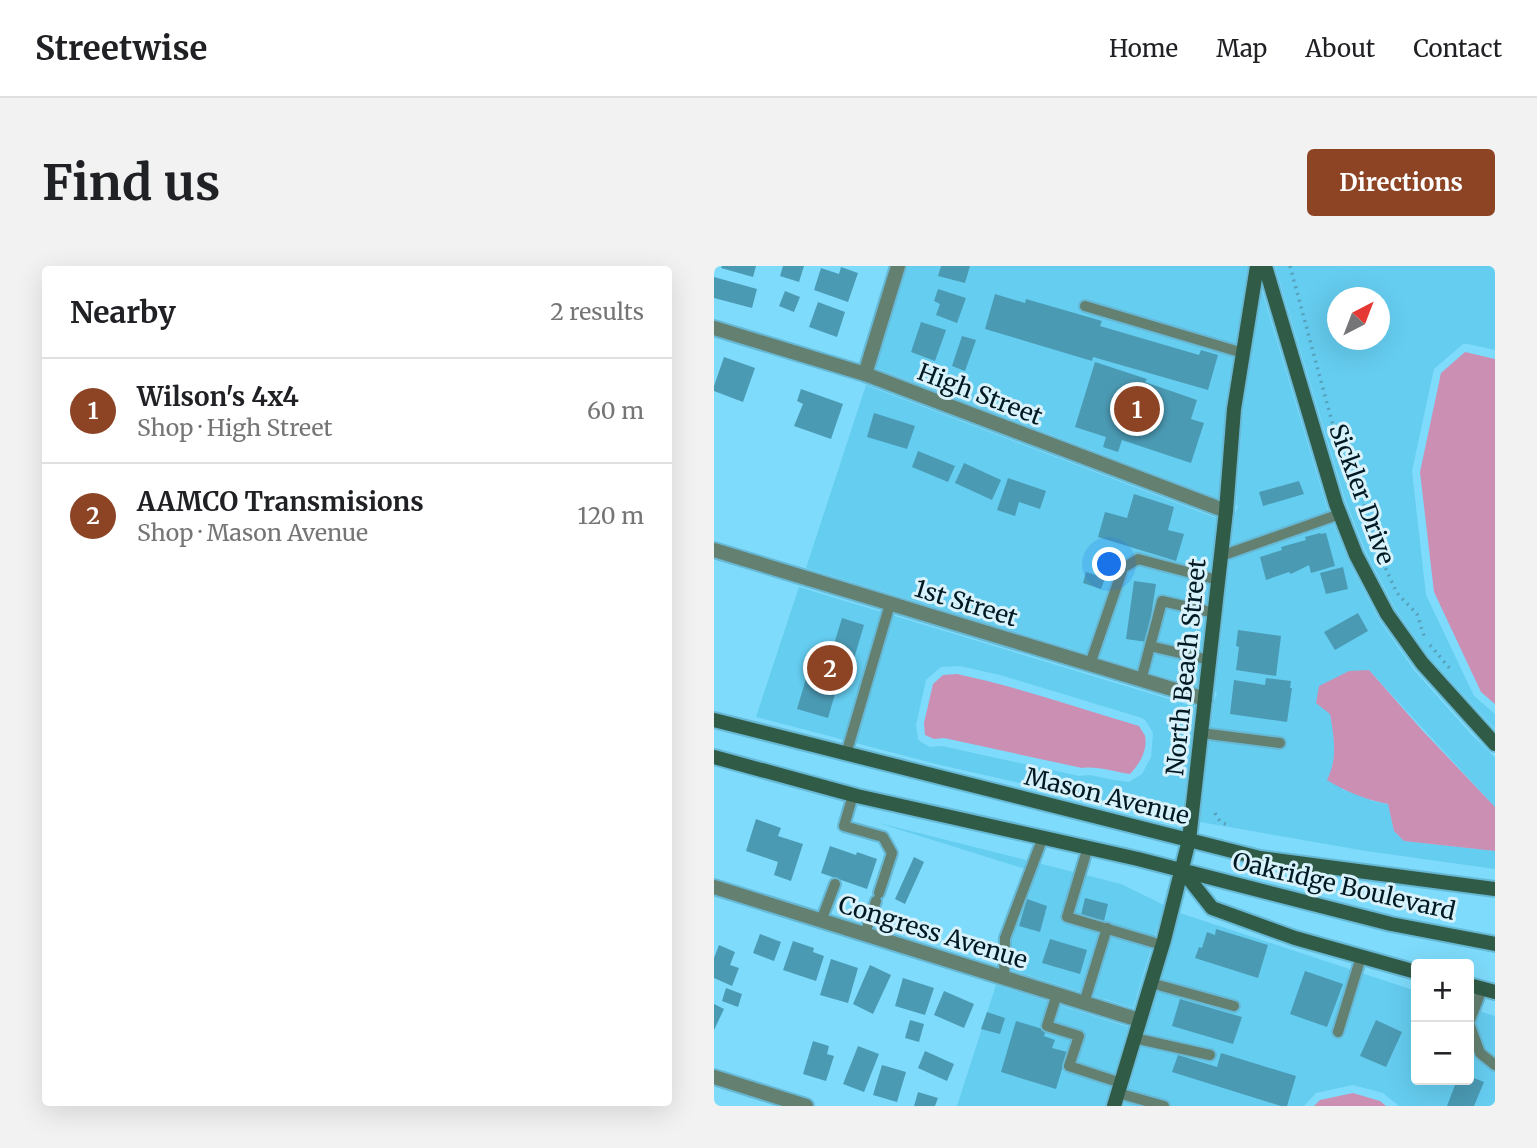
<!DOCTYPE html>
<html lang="en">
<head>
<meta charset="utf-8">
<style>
  body { margin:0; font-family:Merriweather,serif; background:#f2f2f2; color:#202124 }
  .controls { position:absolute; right:21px; bottom:21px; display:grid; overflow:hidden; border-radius:7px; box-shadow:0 7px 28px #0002 }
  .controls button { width:63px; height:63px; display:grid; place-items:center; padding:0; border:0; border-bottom:2px solid #e0e0e0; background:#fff; color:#202124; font:35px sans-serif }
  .compass { position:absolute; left:613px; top:21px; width:63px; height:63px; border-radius:50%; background:#fff; box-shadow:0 7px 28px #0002; rotate:42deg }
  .you { position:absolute; left:396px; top:299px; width:24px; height:24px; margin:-18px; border:5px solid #fff; border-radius:50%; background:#1a73e8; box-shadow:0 0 0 10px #1a73e833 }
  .badge { display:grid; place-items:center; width:46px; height:46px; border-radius:50%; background:#8c4425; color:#fff; font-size:23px; font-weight:700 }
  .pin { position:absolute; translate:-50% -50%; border:4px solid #fff; box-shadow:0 2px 7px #0006 }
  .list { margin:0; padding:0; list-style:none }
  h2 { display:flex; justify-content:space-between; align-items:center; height:91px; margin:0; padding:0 28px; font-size:30px }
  h2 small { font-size:23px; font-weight:400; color:#757577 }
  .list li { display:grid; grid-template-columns:46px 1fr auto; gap:21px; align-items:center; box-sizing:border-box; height:105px; padding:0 28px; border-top:2px solid #e0e0e0 }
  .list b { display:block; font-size:26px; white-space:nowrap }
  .list p { margin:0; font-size:23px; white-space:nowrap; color:#757577 }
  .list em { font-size:23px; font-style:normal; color:#757577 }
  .map { position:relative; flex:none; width:781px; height:840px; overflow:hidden; border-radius:7px }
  header { display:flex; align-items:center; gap:42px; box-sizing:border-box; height:98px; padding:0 35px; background:#fff; border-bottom:2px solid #e0e0e0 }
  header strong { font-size:33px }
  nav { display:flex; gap:38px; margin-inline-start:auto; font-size:24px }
  .intro { display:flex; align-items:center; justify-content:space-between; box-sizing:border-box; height:168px; padding:0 42px }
  h1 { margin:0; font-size:49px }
  .button { padding:18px 32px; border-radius:7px; background:#8c4425; color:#fff; font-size:24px; font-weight:700 }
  main { display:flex; gap:42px; padding:0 42px }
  aside { flex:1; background:#fff; border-radius:7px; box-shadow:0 7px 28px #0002 }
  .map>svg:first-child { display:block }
  .built { fill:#65cdf0; fill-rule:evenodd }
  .water { fill:#cb8fb4 }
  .building { fill:#4b9ab4 }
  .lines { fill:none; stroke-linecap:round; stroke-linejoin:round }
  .lane-casing { stroke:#67b8d4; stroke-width:14 }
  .street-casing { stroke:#67b8d4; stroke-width:18 }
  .secondary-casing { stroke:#67b8d4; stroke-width:18 }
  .path { stroke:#58a1ba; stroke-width:3.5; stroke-dasharray:2 5; stroke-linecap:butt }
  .lane { stroke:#648071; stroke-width:10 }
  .street { stroke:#648071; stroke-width:14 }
  .secondary { stroke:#305b47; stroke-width:14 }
  .labels { text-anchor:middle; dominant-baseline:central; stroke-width:6; stroke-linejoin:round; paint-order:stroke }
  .street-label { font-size:24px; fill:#001922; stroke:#d8f2fc }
</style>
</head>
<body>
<header>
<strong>Streetwise</strong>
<nav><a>Home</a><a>Map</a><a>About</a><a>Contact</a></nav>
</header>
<div class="intro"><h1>Find us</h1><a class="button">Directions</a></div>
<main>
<aside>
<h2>Nearby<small>2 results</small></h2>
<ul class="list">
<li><span class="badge">1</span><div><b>Wilson's 4x4</b><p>Shop · High Street</p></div><em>60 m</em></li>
<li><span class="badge">2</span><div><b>AAMCO Transmisions</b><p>Shop · Mason Avenue</p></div><em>120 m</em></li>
</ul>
</aside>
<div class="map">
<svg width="781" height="840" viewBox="0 0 781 840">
  <rect width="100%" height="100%" fill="#7edbfb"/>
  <!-- built -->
  <g class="built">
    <polygon points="193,0 534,0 512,135 504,232 162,102"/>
    <path d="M561,0H781V84L754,78H749L720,103L698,205L712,329L760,430L781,448V463L715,391L681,342L651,284L631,233ZM624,32H666V74H624Z"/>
    <polygon points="548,25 613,242 634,294 665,354 700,404 757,468 781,491 781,541 655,404 616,448 621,474 620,501 629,524 651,530 658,535 674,538 680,565 690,575 781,585 781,603 652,585 486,556 500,435 503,427 501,426 521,247 524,240 522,239 529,143"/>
    <polygon points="152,119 502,252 483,421 92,302"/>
    <path d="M85,321L481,441L468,553L226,499L42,451ZM246,400L286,409L428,452L432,455L439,467L437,491L428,508L415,516L400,514L376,509L365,510L228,480L216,481L207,476L204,473L202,459L212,414L227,401Z"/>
    <polygon points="161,556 407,618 450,639 419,742 288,701 318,605"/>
    <polygon points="466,647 702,725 702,814 755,814 755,742 781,750 781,840 685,840 669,827 639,819 602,827 590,840 410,840"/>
    <polygon points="282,719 414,761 391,840 243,840"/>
  </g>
  <!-- water -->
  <g class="water">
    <polygon points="751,86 781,93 781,438 767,426 720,326 706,206 727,107"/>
    <path d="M655,404L708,464L781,541V585L690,575L680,565L674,538C653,534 632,526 613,514C624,492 620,471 616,448L602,437L605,420L635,405Z"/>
    <path d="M243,408C304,421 365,442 425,460C426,462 431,469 431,470C434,484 425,499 416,508C400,506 384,500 368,502L230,472L220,473L211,469L210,457L219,418L229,409Z"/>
    <polygon points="639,827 666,835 672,840 600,840 606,834"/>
  </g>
  <!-- building -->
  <g class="building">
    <polygon points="8,0 42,0 39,11 7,2"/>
    <polygon points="69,0 90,0 85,16 66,10"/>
    <polygon points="227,0 256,0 251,17 224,10"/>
    <polygon points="127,1 144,7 134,36 100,24 107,2 125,8"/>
    <polygon points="0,11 43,23 38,42 0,32"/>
    <polygon points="224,23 252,32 243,57 222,49 226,38 220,35"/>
    <polygon points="71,25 86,31 80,46 65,40"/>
    <polygon points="281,28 311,37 312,33 388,55 386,60 485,89 487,84 504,89 494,124 379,91 378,95 271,63"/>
    <polygon points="104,36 131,46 123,71 95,61"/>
    <polygon points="207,56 232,64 221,95 197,86"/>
    <polygon points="248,70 262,74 251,105 238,100"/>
    <polygon points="10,91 41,102 29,136 0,125 0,120"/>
    <polygon points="381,96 433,113 431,116 483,134 477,153 490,157 477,197 408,174 404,186 389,181 392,171 361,161"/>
    <polygon points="87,123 129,138 117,173 80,160 89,138 83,135"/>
    <polygon points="160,147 201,160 193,183 153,171"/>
    <polygon points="204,185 241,200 234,216 198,201"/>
    <polygon points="250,197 287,214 278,234 241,217"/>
    <polygon points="294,212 332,225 326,243 305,236 301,250 283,244"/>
    <polygon points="585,215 590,228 549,240 545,226"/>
    <polygon points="420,228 460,241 454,264 470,268 462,295 384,271 391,246 413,252"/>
    <polygon points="606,267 607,268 612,267 621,300 597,307 595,299 577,308 575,306 552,314 546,291 568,284 567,281 592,274 591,271"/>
    <polygon points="629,301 634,323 612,328 606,307"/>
    <polygon points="372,306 391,312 387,323 369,317"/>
    <polygon points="420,315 442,318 433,376 412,373"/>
    <polygon points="644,347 654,365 621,384 610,366"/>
    <polygon points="128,352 150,359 133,416 125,414 114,452 83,443 100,386 116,391"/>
    <polygon points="524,364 567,370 562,410 522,404 525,381 522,380"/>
    <polygon points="552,412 577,415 576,422 578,422 573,456 516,448 520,414 551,419"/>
    <polygon points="42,553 67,562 64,570 89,578 77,615 60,609 64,596 32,585"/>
    <polygon points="116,580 142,589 143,586 163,593 153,623 107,607"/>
    <polygon points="200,591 210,596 191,638 181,633"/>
    <polygon points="371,632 394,638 390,655 367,649"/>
    <polygon points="313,633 333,640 326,666 305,660"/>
    <polygon points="502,663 554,679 544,712 481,692 485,681 488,682 493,666 501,669"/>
    <polygon points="46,668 67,676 60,695 39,687"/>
    <polygon points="336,673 373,684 366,708 328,697"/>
    <polygon points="79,675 100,682 99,686 110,690 102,715 69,704"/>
    <polygon points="5,679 21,686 16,699 25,702 18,720 0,712 0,692"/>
    <polygon points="117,693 144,702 134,737 106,729"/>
    <polygon points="156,699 177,709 159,748 139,738"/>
    <polygon points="591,705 629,718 613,761 576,748"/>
    <polygon points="189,712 220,722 211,749 181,740"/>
    <polygon points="12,722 28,728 24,741 8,735"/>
    <polygon points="230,725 260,738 250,762 220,749"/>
    <polygon points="466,733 528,751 519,778 458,760"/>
    <polygon points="0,738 10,743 0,764"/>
    <polygon points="273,746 291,752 286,768 267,763"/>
    <polygon points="196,754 210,758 205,776 191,772"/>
    <polygon points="662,754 688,766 672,801 646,790"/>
    <polygon points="302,755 332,764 330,770 341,774 338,782 353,786 342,823 287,806"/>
    <polygon points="99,775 115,780 113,788 120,790 112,815 89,808"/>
    <polygon points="144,780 165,788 150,826 129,818"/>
    <polygon points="211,785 240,798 233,815 204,802"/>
    <polygon points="507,787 582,810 573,840 567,840 458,806 464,789 503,801"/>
    <polygon points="168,799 192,806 183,836 159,829"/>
    <polygon points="755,810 770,816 760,840 733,840 741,819 734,817 735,814 755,814"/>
    <polygon points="204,826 224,832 221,840 200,840"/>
  </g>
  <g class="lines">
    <defs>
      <g id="lane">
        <polyline points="371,40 529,87"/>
        <polyline points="507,290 626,248"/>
        <polyline points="436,380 495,394"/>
        <polyline points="376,398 409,302 424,293 504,314"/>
        <polyline points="427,414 448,335 501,347"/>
        <polyline points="487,467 566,477"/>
        <polyline points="132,488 176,338"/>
        <polyline points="139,529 130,560 169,571 178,587 165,627"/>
        <polyline points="374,581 353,651 448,679"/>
        <polyline points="107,655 121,618"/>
        <polyline points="151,668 162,635"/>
        <polyline points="290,712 291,672 329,571"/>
        <polyline points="437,717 520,740"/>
        <polyline points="768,723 755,757 766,787 781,799"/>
        <polyline points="343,728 333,760 365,770 355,800 407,817"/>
        <polyline points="370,737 393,662"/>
        <polyline points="624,766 647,691"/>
        <polyline points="420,772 496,789"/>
        <polyline points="404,827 450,840"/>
      </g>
      <g id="street">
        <polyline points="0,62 151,108 512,245"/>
        <polyline points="151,108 184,0"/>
        <polyline points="0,284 491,433"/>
        <polyline points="0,621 425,754"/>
        <polyline points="0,811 92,840"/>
      </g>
      <g id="secondary">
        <polyline points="551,0 622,238 642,289 673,348 708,397 781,478"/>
        <polyline points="0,454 546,592 781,623"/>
        <polyline points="0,491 143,530 424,593 677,658 781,678"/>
        <polyline points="468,604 498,642 581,672 702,706"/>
        <polyline points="755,719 781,726"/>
        <polyline points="400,840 450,674 475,574 512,245 520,143 543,0"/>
      </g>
    </defs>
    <!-- lane casing -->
    <use href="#lane" class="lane-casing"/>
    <!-- street casing -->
    <use href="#street" class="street-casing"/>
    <!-- secondary casing -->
    <use href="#secondary" class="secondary-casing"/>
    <!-- path -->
    <g class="path">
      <polyline points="576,0 631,204 652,236 647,249 683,327 703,348 711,373"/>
      <polyline points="716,379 738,405"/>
      <path d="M501,547C505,555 508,558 517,559"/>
    </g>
    <!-- lane -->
    <use href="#lane" class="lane"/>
    <!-- street -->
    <use href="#street" class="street"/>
    <!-- secondary -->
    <use href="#secondary" class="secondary"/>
  </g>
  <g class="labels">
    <!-- street labels -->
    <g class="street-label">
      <text transform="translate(266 128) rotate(21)">High Street</text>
      <text transform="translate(648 228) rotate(70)">Sickler Drive</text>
      <text transform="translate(252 337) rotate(17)">1st Street</text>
      <text transform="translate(472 401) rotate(-84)">North Beach Street</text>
      <text transform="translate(393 530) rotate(14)">Mason Avenue</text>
      <text transform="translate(630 620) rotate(13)">Oakridge Boulevard</text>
      <text transform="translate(219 666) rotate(17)">Congress Avenue</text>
    </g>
  </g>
</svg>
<div class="controls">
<button>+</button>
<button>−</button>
</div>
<svg class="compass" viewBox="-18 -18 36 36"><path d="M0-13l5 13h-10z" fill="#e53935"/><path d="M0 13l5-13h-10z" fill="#757577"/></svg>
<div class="you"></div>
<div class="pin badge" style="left:423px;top:143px">1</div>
<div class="pin badge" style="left:116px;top:402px">2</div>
</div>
</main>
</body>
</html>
